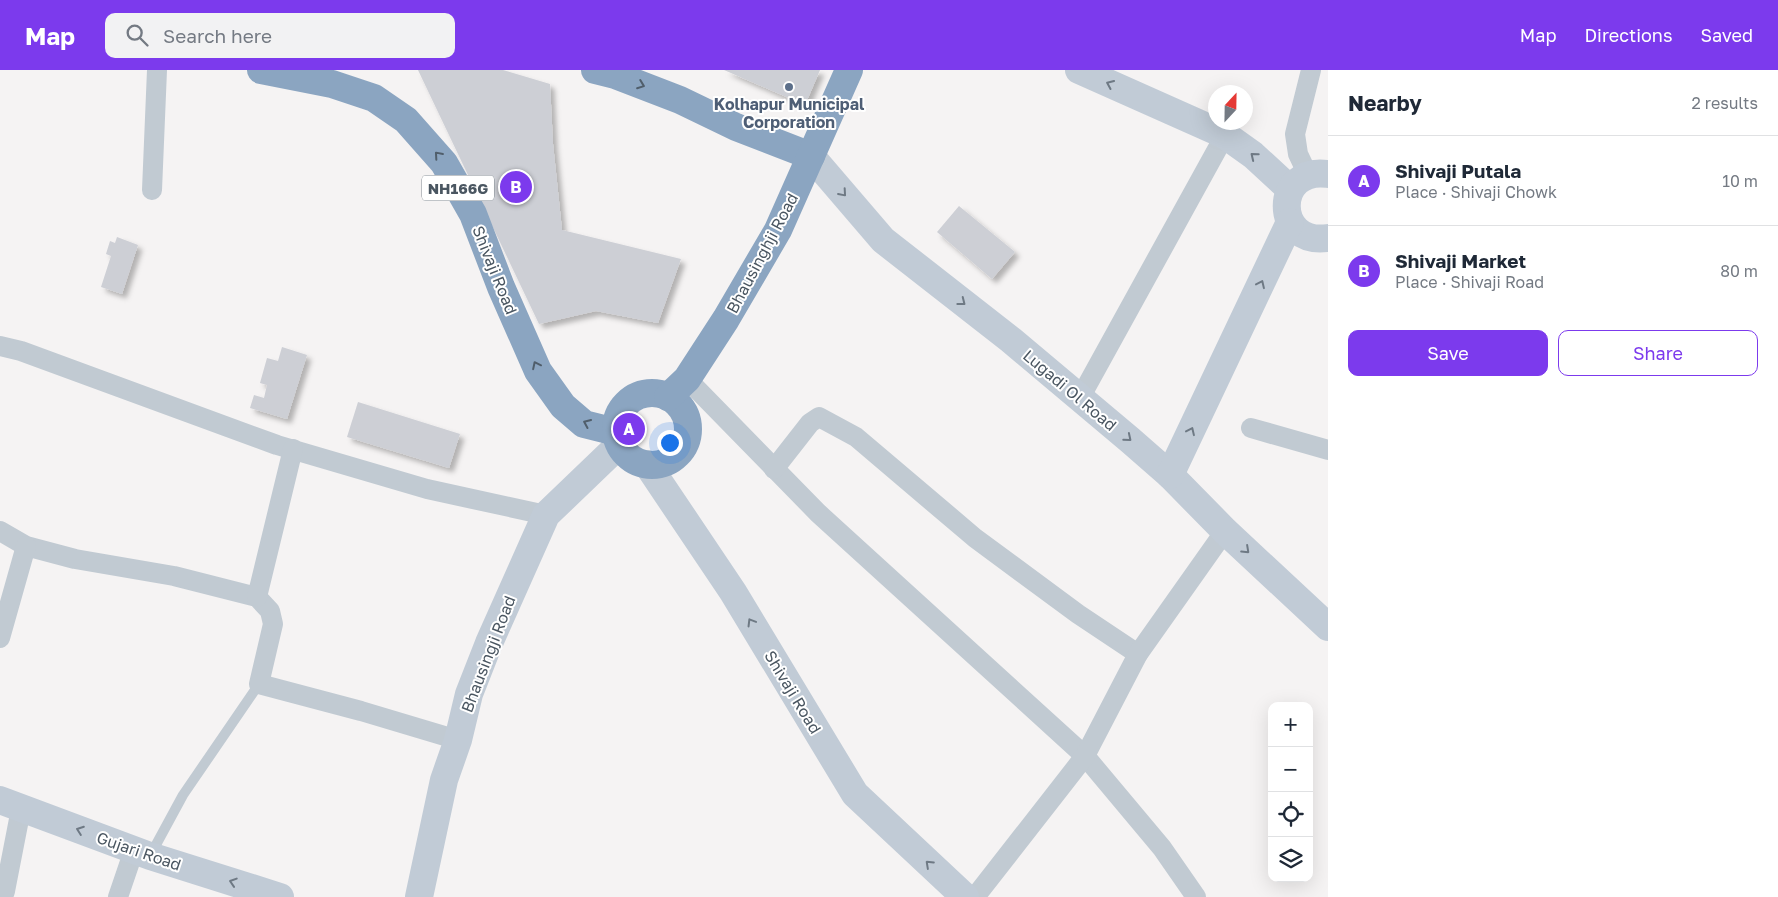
<!DOCTYPE html>
<html lang="en">
<head>
<meta charset="utf-8">
<style>
  body { margin:0; font-family:"Golos Text",sans-serif; background:#f2f2f3; color:#1f2937 }
  .controls { position:absolute; right:15px; bottom:15px; display:grid; overflow:hidden; border-radius:10px; box-shadow:0 5px 20px #0002 }
  .controls button { width:45px; height:45px; display:grid; place-items:center; padding:0; border:0; border-bottom:1px solid #e0e1e3; background:#fff; color:#1f2937; font:25px sans-serif }
  .compass { position:absolute; left:1208px; top:15px; width:45px; height:45px; border-radius:50%; background:#fff; box-shadow:0 5px 20px #0002; rotate:22deg }
  .you { position:absolute; left:669px; top:372px; width:18px; height:18px; margin:-12px; border:4px solid #fff; border-radius:50%; background:#1a73e8; box-shadow:0 0 0 8px #1a73e833 }
  .badge { display:grid; place-items:center; width:32px; height:32px; border-radius:50%; background:#7c3aed; color:#fff; font-size:16px; font-weight:700 }
  .pin { position:absolute; translate:-50% -50%; border:2px solid #fff; box-shadow:0 1px 5px #0006 }
  .list { margin:0; padding:0; list-style:none }
  h2 { display:flex; justify-content:space-between; align-items:center; height:65px; margin:0; padding:0 20px; font-size:21px }
  h2 small { font-size:16px; font-weight:400; color:#747a83 }
  .list li { display:grid; grid-template-columns:32px 1fr auto; gap:15px; align-items:center; box-sizing:border-box; height:90px; padding:0 20px; border-top:1px solid #e0e1e3 }
  .list b { display:block; font-size:19px; white-space:nowrap }
  .list p { margin:0; font-size:16px; white-space:nowrap; color:#747a83 }
  .list em { font-size:16px; font-style:normal; color:#747a83 }
  .actions { display:flex; gap:10px; padding:15px 20px }
  .actions a { flex:1; padding:11px 0; border:1px solid #7c3aed; border-radius:10px; text-align:center; font-size:18px; color:#7c3aed }
  .actions .main { background:#7c3aed; color:#fff }
  .icon { flex:none; width:28px; height:28px; fill:none; stroke:currentColor; stroke-width:2; stroke-linecap:round; stroke-linejoin:round }
  .map { position:relative; flex:none; width:1328px; height:827px; overflow:hidden }
  header { display:flex; align-items:center; gap:30px; box-sizing:border-box; height:70px; padding:0 25px; background:#7c3aed; color:#fff }
  header strong { font-size:24px }
  nav { display:flex; gap:28px; margin-inline-start:auto; font-size:18px }
  .search { width:350px; height:45px; background:#f2f2f3; display:flex; align-items:center; gap:12px; box-sizing:border-box; padding:0 18px; border-radius:10px; color:#747a83; font-size:19px }
  main { display:flex }
  aside { flex:1; background:#fff }
  .map>svg:first-child { display:block }
  .building { fill:#cdcfd5; filter:url(#shadow) }
  .lines { fill:none; stroke-linecap:round; stroke-linejoin:round }
  .lane { stroke:#c1cad2; stroke-width:10 }
  .street { stroke:#c1cad2; stroke-width:20 }
  .secondary { stroke:#c1cbd6; stroke-width:28 }
  .highway { stroke:#8ba5c1; stroke-width:28 }
  .oneway { stroke:#6e7984 }
  .oneway2 { stroke:#505e6b }
  .service-dot { fill:#5c6f8a; stroke:#fff; stroke-width:2 }
  .labels { text-anchor:middle; dominant-baseline:central; stroke-width:4; stroke-linejoin:round; paint-order:stroke }
  .shield { fill:#fff; stroke:#808990; stroke-width:1 }
  .shield-label { font-size:15px; font-weight:bold; fill:#4a5661 }
  .service-label { font-size:16px; font-weight:bold; fill:#4e5e75; stroke:#fff }
  .street-label { font-size:16px; fill:#4a5661; stroke:#fff }
</style>
</head>
<body>
<header>
<strong>Map</strong>
<div class="search"><svg class="icon" aria-label="search" viewBox="0 0 24 24"><circle cx="10" cy="10" r="6"/><path d="M15 15l6 6"/></svg>Search here</div>
<nav><a>Map</a><a>Directions</a><a>Saved</a></nav>
</header>
<main>
<div class="map">
<svg width="1328" height="827" viewBox="0 0 1328 827">
  <defs>
    <filter id="shadow"><feDropShadow dx="4.5" dy="4.5" stdDeviation="2.5" flood-color="#0004"/></filter>
  </defs>
  <rect width="100%" height="100%" fill="#f5f3f3"/>
  <!-- building -->
  <g class="building">
    <polygon points="418,0 503,0 550,14 553,74 562,160 681,189 658,253 596,241 539,254"/>
    <polygon points="724,0 820,0 805,35"/>
    <polygon points="959,136 1015,182 992,209 937,162"/>
    <polygon points="117,167 138,175 122,224 101,217 111,186 106,184 110,171 115,173"/>
    <polygon points="282,277 307,285 287,349 250,338 254,325 264,328 267,315 260,313 267,288 278,291"/>
    <polygon points="358,332 460,364 449,398 347,367"/>
  </g>
  <g class="lines">
    <!-- lane -->
    <polyline class="lane" points="151,784 183,725 259,614"/>
    <!-- street -->
    <g class="street">
      <polyline points="1308,105 1298,84 1295,64 1311,0"/>
      <polyline points="152,120 157,0"/>
      <polyline points="0,276 21,281 277,375 427,419 546,445"/>
      <polyline points="687,309 818,443 1085,686 1162,778 1196,827"/>
      <polyline points="1080,328 1225,65"/>
      <polyline points="1251,358 1328,380"/>
      <polyline points="774,399 810,353 819,347 856,367 975,468 1078,544 1138,584"/>
      <polyline points="0,461 26,476 75,489 174,506 257,527 270,541 273,554 259,614 361,641 458,670"/>
      <polyline points="257,527 293,379"/>
      <polyline points="0,568 26,476"/>
      <polyline points="3,827 5,821 21,739"/>
      <polyline points="118,827 134,780"/>
      <polyline points="975,827 1085,686 1138,584 1225,461"/>
    </g>
    <!-- secondary -->
    <g class="secondary">
      <polyline points="1079,0 1225,65 1253,85 1290,119"/>
      <polyline points="811,86 883,170 1011,270 1130,370 1170,405 1225,461 1328,557"/>
      <path d="M1328,104C1273,96 1273,176 1328,168"/>
      <polyline points="647,394 733,522 855,724 965,827"/>
      <polyline points="1170,405 1290,152"/>
      <polyline points="0,730 150,786 280,827"/>
      <polyline points="419,827 444,710 458,670 469,624 489,573 546,445 620,374"/>
    </g>
    <!-- highway -->
    <g class="highway">
      <polyline points="261,0 332,14 374,28 406,50 444,93 473,144 501,217 538,301 563,336 584,354 616,362"/>
      <polyline points="595,0 615,5 680,30 736,57 811,86"/>
      <circle cx="652" cy="359" r="36"/>
      <polyline points="668,327 687,309 726,249 778,160 849,0"/>
    </g>
  </g>
  <!-- one-way arrows -->
  <defs><path id="oneway-chevron" d="M-2-3.5L2.5 0L-2 3.5" fill="none" stroke-width="1.6" stroke-linecap="round" stroke-linejoin="round" transform="scale(1.25)"/></defs>
  <g class="oneway">
    <use href="#oneway-chevron" transform="translate(1110 14) rotate(-156)"/>
    <use href="#oneway-chevron" transform="translate(1254 86) rotate(-141)"/>
    <use href="#oneway-chevron" transform="translate(843 123) rotate(49)"/>
    <use href="#oneway-chevron" transform="translate(1261 214) rotate(-65)"/>
    <use href="#oneway-chevron" transform="translate(962 232) rotate(38)"/>
    <use href="#oneway-chevron" transform="translate(1191 361) rotate(-65)"/>
    <use href="#oneway-chevron" transform="translate(1128 368) rotate(40)"/>
    <use href="#oneway-chevron" transform="translate(1246 480) rotate(43)"/>
    <use href="#oneway-chevron" transform="translate(751 552) rotate(-121)"/>
    <use href="#oneway-chevron" transform="translate(80 760) rotate(-160)"/>
    <use href="#oneway-chevron" transform="translate(929 794) rotate(-137)"/>
    <use href="#oneway-chevron" transform="translate(233 812) rotate(-162)"/>
  </g>
  <g class="oneway2">
    <use href="#oneway-chevron" transform="translate(641 15) rotate(21)"/>
    <use href="#oneway-chevron" transform="translate(438 85) rotate(-131)"/>
    <use href="#oneway-chevron" transform="translate(536 295) rotate(-116)"/>
    <use href="#oneway-chevron" transform="translate(587 353) rotate(-156)"/>
  </g>
  <!-- markers -->
  <circle class="service-dot" cx="789" cy="17" r="5"/>
  <g class="labels">
    <!-- shield labels -->
    <rect class="shield" x="422" y="105.5" width="72" height="25" rx="4"/>
    <g class="shield-label">
      <text x="458" y="118">NH166G</text>
    </g>
    <!-- service labels -->
    <g class="service-label">
      <text x="789" y="34">Kolhapur Municipal<tspan x="789" dy="18">Corporation</tspan></text>
    </g>
    <!-- street labels -->
    <g class="street-label">
      <text transform="translate(762 183) rotate(-62)">Bhausinghji Road</text>
      <text transform="translate(495 200) rotate(68)">Shivaji Road</text>
      <text transform="translate(1070 320) rotate(40)">Lugadi Ol Road</text>
      <text transform="translate(488 584) rotate(-69)">Bhausingji Road</text>
      <text transform="translate(793 622) rotate(59)">Shivaji Road</text>
      <text transform="translate(139 781) rotate(19)">Gujari Road</text>
    </g>
  </g>
</svg>
<div class="controls">
<button>+</button>
<button>−</button>
<button><svg class="icon" aria-label="locate" viewBox="0 0 24 24"><circle cx="12" cy="12" r="6"/><path d="M12 2v4M12 18v4M2 12h4M18 12h4"/></svg></button>
<button><svg class="icon" aria-label="layers" viewBox="0 0 24 24"><path d="M12 4l9 5-9 5-9-5zM3 14l9 5 9-5"/></svg></button>
</div>
<svg class="compass" viewBox="-18 -18 36 36"><path d="M0-13l5 13h-10z" fill="#e53935"/><path d="M0 13l5-13h-10z" fill="#747a83"/></svg>
<div class="you"></div>
<div class="pin badge" style="left:629px;top:359px">A</div>
<div class="pin badge" style="left:516px;top:117px">B</div>
</div>
<aside>
<h2>Nearby<small>2 results</small></h2>
<ul class="list">
<li><span class="badge">A</span><div><b>Shivaji Putala</b><p>Place · Shivaji Chowk</p></div><em>10 m</em></li>
<li><span class="badge">B</span><div><b>Shivaji Market</b><p>Place · Shivaji Road</p></div><em>80 m</em></li>
</ul>
<div class="actions"><a class="main">Save</a><a>Share</a></div>
</aside>
</main>
</body>
</html>
